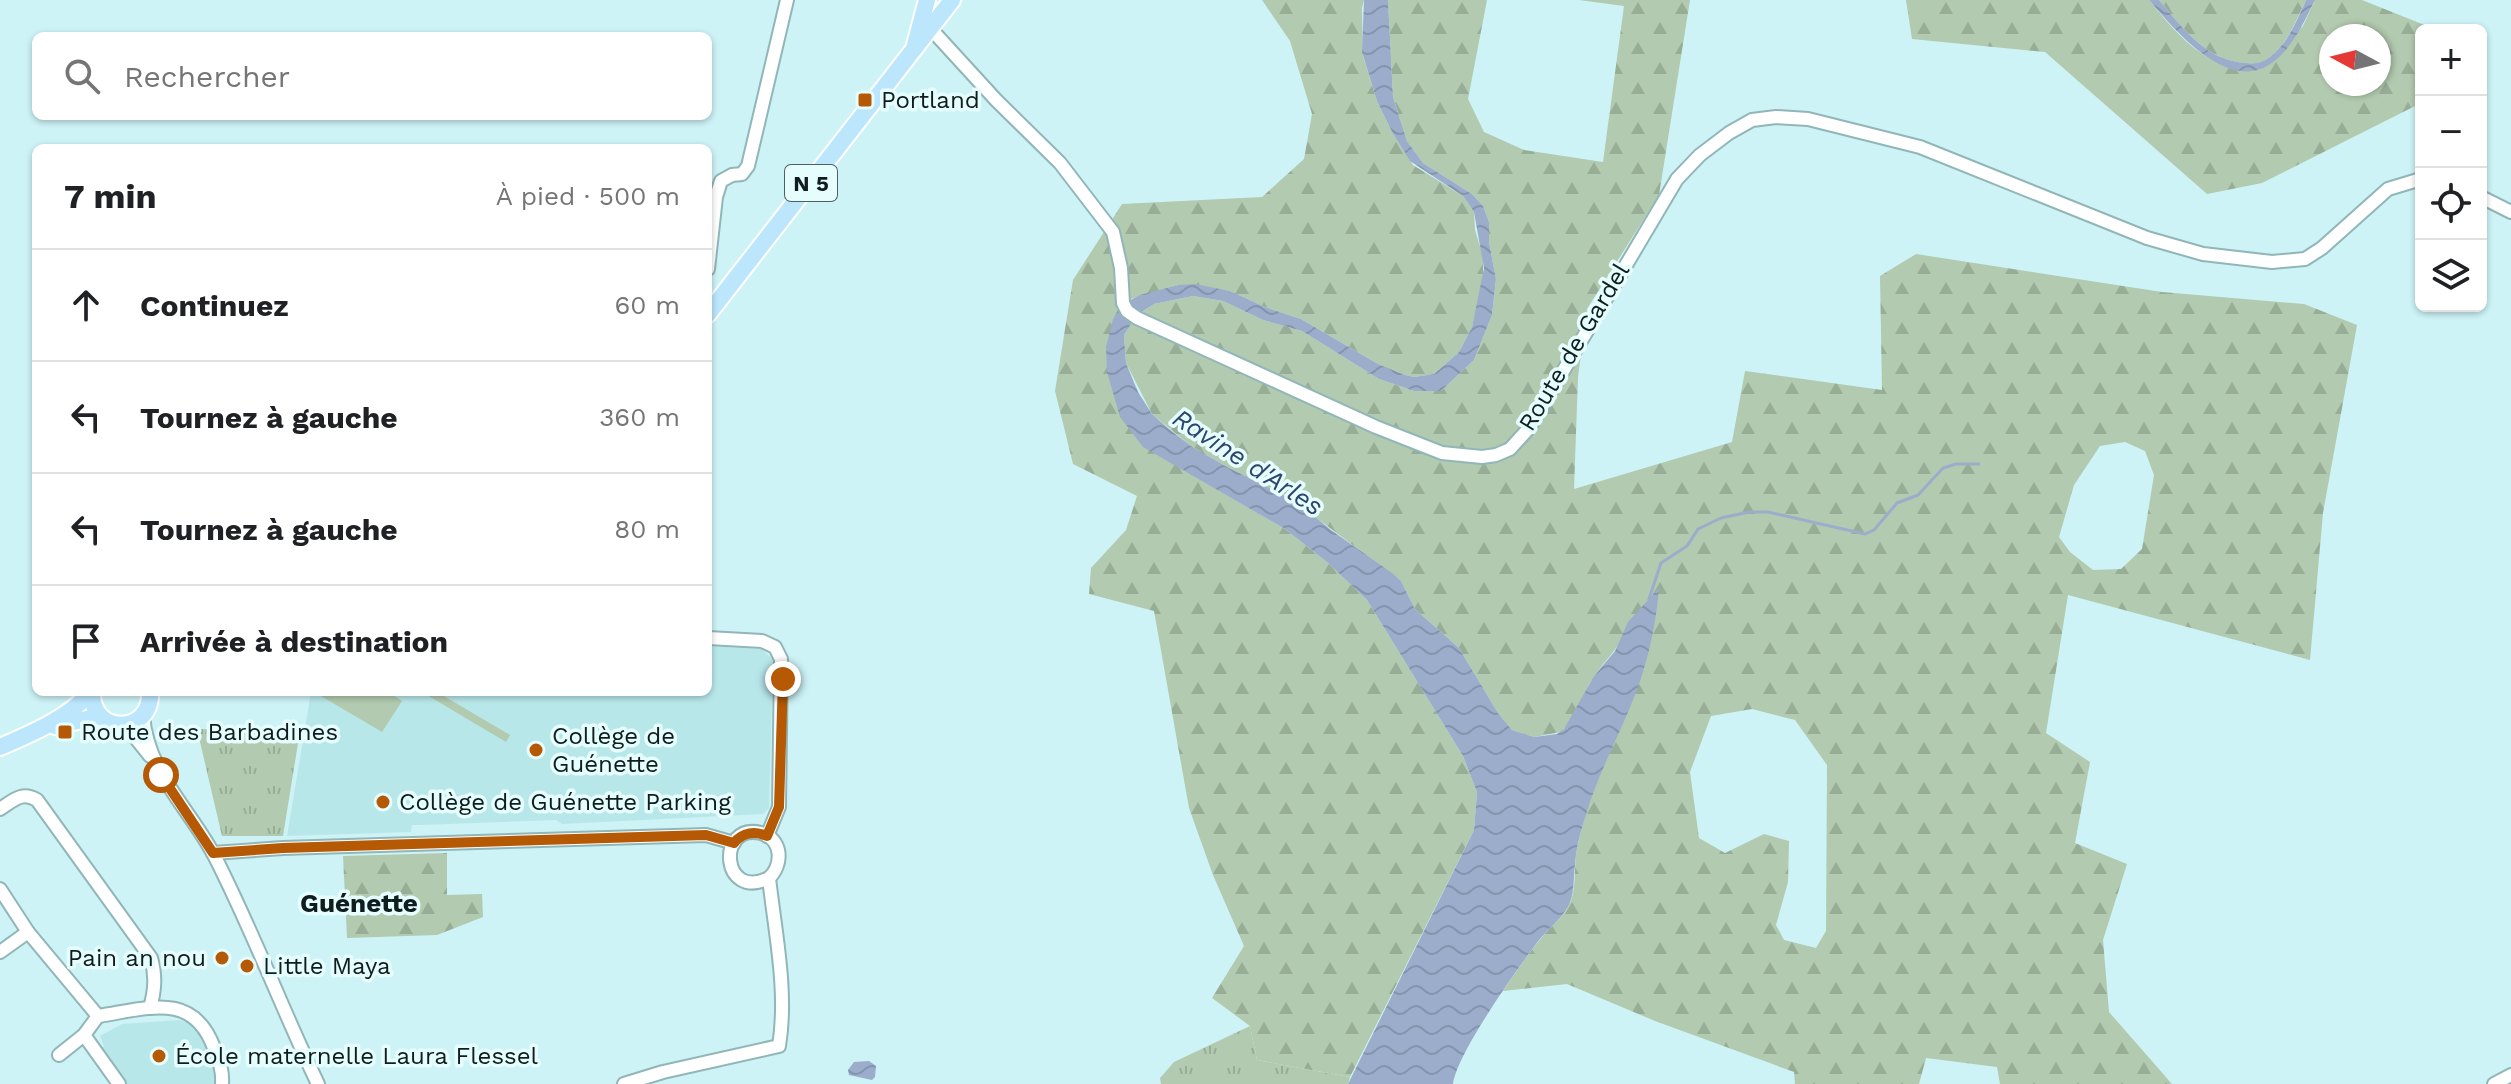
<!DOCTYPE html>
<html lang="fr">
<head>
<meta charset="utf-8">
<style>
  body { margin:0; font-family:"Work Sans",sans-serif; background:#f2f2f2; color:#202124 }
  .controls { position:absolute; right:24px; top:24px; display:grid; overflow:hidden; border-radius:12px; box-shadow:0 2px 6px #0004 }
  .controls button { width:72px; height:72px; display:grid; place-items:center; padding:0; border:0; border-bottom:2px solid #e0e0e0; background:#fff; color:#202124; font:40px sans-serif }
  .compass { position:absolute; left:2319px; top:24px; width:72px; height:72px; border-radius:50%; background:#fff; box-shadow:0 2px 6px #0004; rotate:277deg }
  .stop { position:absolute; width:24px; height:24px; margin:-18px; border:6px solid #b65905; border-radius:50%; background:#fff }
  .stop.end { background:#b65905; border-color:#fff; box-shadow:0 2px 8px #0008 }
  .list { margin:0; padding:0; list-style:none }
  h2 { display:flex; justify-content:space-between; align-items:center; height:104px; margin:0; padding:0 32px; font-size:34px }
  h2 small { font-size:26px; font-weight:400; color:#757577 }
  .list li { display:grid; grid-template-columns:52px 1fr auto; gap:24px; align-items:center; box-sizing:border-box; height:112px; padding:0 32px; border-top:2px solid #e0e0e0 }
  .list b { display:block; font-size:30px; white-space:nowrap }
  .list em { font-size:26px; font-style:normal; color:#757577 }
  .icon { flex:none; width:44px; height:44px; fill:none; stroke:currentColor; stroke-width:2; stroke-linecap:round; stroke-linejoin:round }
  .map { position:relative; flex:none; width:2511px; height:1084px; overflow:hidden }
  .search { position:absolute; background:#fff; box-shadow:0 2px 6px #0004; left:32px; top:32px; width:680px; height:88px; display:flex; align-items:center; gap:20px; box-sizing:border-box; padding:0 28px; border-radius:12px; color:#757577; font-size:30px }
  .panel { position:absolute; background:#fff; box-shadow:0 2px 6px #0004; left:32px; top:144px; width:680px; height:552px; border-radius:12px }
  .map>svg:first-child { display:block }
  .built { fill:#b8e7ea }
  .grass { fill:url(#grass-tufts) }
  .forest { fill:url(#forest-firs); fill-rule:evenodd }
  .garden { fill:#b2caaf }
  .water { fill:url(#water-waves) }
  .lines { fill:none; stroke-linecap:round; stroke-linejoin:round }
  .stream { stroke:#9badcb; stroke-width:3 }
  .minor-casing { stroke:#91b6b8; stroke-width:16 }
  .major-casing { stroke:#fff; stroke-width:20 }
  .minor { stroke:#fff; stroke-width:12 }
  .major { stroke:#bbe6fc; stroke-width:16 }
  .route { stroke:#b65905; stroke-width:10 }
  .poi-dot { fill:#b65905; stroke:#e6fdfe; stroke-width:3 }
  .labels { text-anchor:middle; dominant-baseline:central; stroke-width:7; stroke-linejoin:round; paint-order:stroke }
  .shield { fill:#e6fdfe; stroke:#506061; stroke-width:2 }
  .shield-label { font-size:22px; font-weight:bold; fill:#0f1d1e }
  .poi-label { font-size:24px; fill:#0f1d1e; stroke:#e6fdfe; text-anchor:start }
  .street-label { font-size:24px; fill:#0f1d1e; stroke:#e6fdfe }
  .water-label { font-size:26px; font-style:italic; fill:#2d456f; stroke:#e6fdfe }
  .neighbourhood-label { font-size:26px; font-weight:bold; fill:#0f1d1e; stroke:#e6fdfe }
</style>
</head>
<body>
<div class="map">
<svg width="2511" height="1084" viewBox="0 0 2511 1084">
  <defs>
    <pattern id="grass-tufts" width="24" height="20" patternUnits="userSpaceOnUse" patternTransform="scale(2)"><rect width="24" height="20" fill="#b2caaf"/><path d="M3 7l-1-3M5 7V3M7 7l1-3M15 17l-1-3M17 17v-4M19 17l1-3" fill="none" stroke="#98ad96"/></pattern>
    <pattern id="forest-firs" width="22" height="20" patternUnits="userSpaceOnUse" patternTransform="scale(2)"><rect width="22" height="20" fill="#b2caaf"/><path d="M5 1l3.5 6h-7zM16 11l3.5 6h-7z" fill="#98ad96"/></pattern>
    <pattern id="water-waves" width="16" height="10" patternUnits="userSpaceOnUse" patternTransform="scale(2)"><rect width="16" height="10" fill="#9badcb"/><path d="M0 5q4-4 8 0t8 0" fill="none" stroke="#8494ae"/></pattern>
  </defs>
  <rect width="100%" height="100%" fill="#cdf3f6"/>
  <!-- built -->
  <g class="built">
    <polygon points="708,646 761,649 773,659 769,808 763,814 562,824 556,820 421,825 412,825 411,832 287,836 311,692 708,692"/>
    <polygon points="179,1020 195,1025 202,1036 216,1062 216,1084 125,1084 99,1050 104,1046 100,1036 122,1024"/>
  </g>
  <!-- grass -->
  <g class="grass">
    <polygon points="197,729 300,731 283,836 222,836"/>
    <polygon points="1250,1026 1257,1060 1350,1077 1348,1084 1161,1084 1160,1078 1174,1062"/>
  </g>
  <!-- forest -->
  <g class="forest">
    <polygon points="1262,0 1364,0 1362,8 1363,56 1377,101 1392,132 1413,165 1463,196 1474,212 1475,230 1483,256 1483,280 1472,327 1459,352 1434,374 1414,377 1405,375 1378,364 1301,319 1265,307 1230,291 1178,285 1127,300 1113,319 1143,446 1285,529 1328,563 1367,600 1463,756 1477,792 1474,830 1350,1077 1257,1060 1250,1026 1212,998 1244,946 1213,875 1189,808 1154,611 1089,594 1091,568 1126,530 1137,496 1073,464 1055,391 1073,280 1122,204 1262,197 1304,159 1312,114 1290,41"/>
    <path d="M1388,0H1487L1468,99L1484,132L1524,150L1603,162L1624,6L1579,0H1690L1659,195L1587,309L1578,377L1574,489L1732,442L1745,371L1882,390L1880,276L1916,254L2162,292L2304,304L2357,325L2323,513L2310,660L2068,595L2046,733L2090,762L2075,843L2127,864L2103,940L2109,1012L2172,1084H2000L1997,1067L1926,1058L1919,1084H1795L1794,1072L1655,1021L1567,984L1503,991C1516,972 1528,954 1543,936C1550,927 1561,919 1567,909C1578,892 1573,868 1577,849C1591,776 1633,714 1650,641L1620,642C1612,655 1601,665 1593,678C1582,695 1576,717 1561,732L1534,737L1512,730L1498,713L1459,648L1415,609L1401,581L1291,499L1252,481L1191,446L1152,414L1126,363L1124,335L1137,315L1154,304L1193,296L1223,301L1263,320L1302,331L1379,379L1414,391H1441L1474,360L1492,315L1496,279L1489,242V222L1483,206L1472,194L1423,163L1407,141L1393,97ZM2125,442L2145,451L2154,475L2142,549L2121,569L2093,570L2070,552L2059,537L2074,485L2100,446ZM1752,709L1795,720L1827,765L1826,931L1816,948L1784,940L1776,925L1788,882L1789,841L1764,834L1725,853L1699,838L1690,772L1711,716Z"/>
    <path d="M1906,0H2149C2176,34 2213,77 2261,69L2303,26L2315,0H2362L2437,30H2421V103L2262,183L2207,194L2045,52L1912,39ZM2331,36H2379V84H2331Z"/>
    <path d="M2159,0H2306C2296,20 2288,43 2270,57C2262,63 2255,64 2246,63C2206,61 2183,28 2159,0Z"/>
    <polygon points="447,853 447,895 482,894 483,917 437,935 347,938 343,856"/>
  </g>
  <!-- garden -->
  <g class="garden">
    <polygon points="324,692 389,692 402,701 382,732 321,696"/>
    <polygon points="422,692 437,692 510,735 506,742"/>
  </g>
  <!-- water -->
  <g class="water">
    <path d="M1364,0H1388L1393,97L1407,141L1423,163L1472,194L1483,206L1489,222V242L1496,279L1492,315L1474,360L1441,391H1414L1379,379L1302,331L1263,320L1223,301L1193,296L1154,304L1137,315L1124,335L1126,363L1138,392L1152,414L1169,429L1191,446L1229,468L1297,502L1331,530L1392,573L1401,581L1415,609L1459,648L1498,713L1512,730L1534,737L1557,734L1564,729L1594,676L1615,651L1628,622L1659,588C1656,626 1647,666 1633,700C1617,740 1597,776 1585,818C1580,833 1576,849 1575,865C1573,880 1575,894 1568,907C1561,919 1549,928 1540,939C1519,966 1457,1053 1453,1084H1348L1474,830L1477,792L1463,756L1367,600L1328,563L1285,529L1143,447L1120,417L1107,372L1106,347L1113,319L1121,305L1140,295L1178,285L1195,284L1230,291L1265,307L1301,319L1378,364L1405,375L1414,377L1434,374L1459,352L1472,327L1484,268L1474,212L1463,196L1410,161L1392,132L1377,101L1362,52Z"/>
    <path d="M2149,0H2159C2183,28 2206,61 2246,63C2255,64 2262,63 2270,57C2288,43 2297,20 2306,0H2315C2304,22 2293,47 2273,62C2229,96 2174,29 2149,0Z"/>
    <polygon points="869,1061 876,1066 875,1077 872,1080 849,1075 848,1070 854,1062"/>
  </g>
  <g class="lines">
    <!-- stream -->
    <polyline class="stream" points="1649,599 1661,563 1687,546 1698,529 1721,518 1749,512 1768,512 1865,534 1874,530 1897,503 1918,495 1943,468 1956,464 1979,464"/>
    <defs>
      <g id="minor">
        <polyline points="931,29 996,100 1060,163 1113,232 1121,268 1123,303 1127,311 1137,318 1376,427 1442,453 1482,457 1496,455 1510,449 1530,427 1677,179 1700,155 1729,133 1752,120 1776,117 1808,119 1920,147 2147,238 2203,254 2272,262 2305,259 2322,248 2388,189 2421,179"/>
        <polyline points="2481,197 2511,212"/>
        <polyline points="708,269 716,197 721,181 732,175 742,174 748,166 787,0"/>
        <polyline points="708,638 762,641 775,647 781,659 779,807 767,836"/>
        <path d="M143,715C147,772 189,808 214,855C252,929 282,1009 318,1084"/>
        <polyline points="119,725 134,736 150,756"/>
        <path d="M0,809C14,800 22,791 37,800L151,958C156,976 155,990 150,1008"/>
        <polyline points="213,853 283,848 706,835 734,843"/>
        <polyline points="0,889 28,932 98,1016"/>
        <polyline points="0,952 28,932"/>
        <path d="M98,1016C146,1009 193,990 214,1048C219,1061 223,1070 222,1084"/>
        <polyline points="84,1035 119,1084"/>
        <polyline points="59,1055 84,1035 98,1016"/>
        <path d="M624,1084L663,1072L779,1046C788,992 775,932 769,878C783,865 783,839 761,833C716,822 721,902 769,878"/>
        <polyline points="2494,1084 2511,1075"/>
      </g>
      <g id="major">
        <polyline points="915,45 927,0"/>
        <polyline points="708,314 952,0"/>
        <path d="M92,692C91,736 152,735 150,692"/>
        <polyline points="55,726 100,716"/>
        <path d="M0,747C28,735 71,717 90,692"/>
      </g>
    </defs>
    <!-- minor casing -->
    <use href="#minor" class="minor-casing"/>
    <!-- major casing -->
    <use href="#major" class="major-casing"/>
    <!-- minor -->
    <use href="#minor" class="minor"/>
    <!-- major -->
    <use href="#major" class="major"/>
  </g>
  <g class="lines">
    <!-- route -->
    <path class="route" d="M161,775L213,853L283,848L706,835L734,843C743,832 755,831 767,836L779,807L783,679"/>
  </g>
  <!-- markers -->
  <g class="poi-dot">
    <rect x="857" y="92" width="16" height="16" rx="4"/>
    <rect x="57" y="724" width="16" height="16" rx="4"/>
    <circle cx="536" cy="750" r="8"/>
    <circle cx="383" cy="802" r="8"/>
    <circle cx="222" cy="958" r="8"/>
    <circle cx="247" cy="966" r="8"/>
    <circle cx="159" cy="1056" r="8"/>
  </g>
  <g class="labels">
    <!-- shield labels -->
    <rect class="shield" x="785" y="165" width="52" height="36" rx="6"/>
    <g class="shield-label">
      <text x="811" y="183">N 5</text>
    </g>
    <!-- poi labels -->
    <g class="poi-label">
      <text x="881" y="100">Portland</text>
      <text x="81" y="732">Route des Barbadines</text>
      <text x="552" y="736">Collège de<tspan x="552" dy="28">Guénette</tspan></text>
      <text x="399" y="802">Collège de Guénette Parking</text>
      <text x="206" y="958" text-anchor="end">Pain an nou</text>
      <text x="263" y="966">Little Maya</text>
      <text x="175" y="1056">École maternelle Laura Flessel</text>
    </g>
    <!-- street labels -->
    <g class="street-label">
      <text transform="translate(1574 347) rotate(-59)">Route de Gardel</text>
    </g>
    <!-- water labels -->
    <g class="water-label">
      <text transform="translate(1248 462) rotate(33)">Ravine d'Arles</text>
    </g>
    <!-- neighbourhood labels -->
    <g class="neighbourhood-label">
      <text x="359" y="903">Guénette</text>
    </g>
  </g>
</svg>
<div class="controls">
<button>+</button>
<button>−</button>
<button><svg class="icon" aria-label="locate" viewBox="0 0 24 24"><circle cx="12" cy="12" r="6"/><path d="M12 2v4M12 18v4M2 12h4M18 12h4"/></svg></button>
<button><svg class="icon" aria-label="layers" viewBox="0 0 24 24"><path d="M12 4l9 5-9 5-9-5zM3 14l9 5 9-5"/></svg></button>
</div>
<svg class="compass" viewBox="-18 -18 36 36"><path d="M0-13l5 13h-10z" fill="#e53935"/><path d="M0 13l5-13h-10z" fill="#757577"/></svg>
<div class="stop" style="left:161px;top:775px"></div>
<div class="stop end" style="left:783px;top:679px"></div>
<div class="search"><svg class="icon" aria-label="search" viewBox="0 0 24 24"><circle cx="10" cy="10" r="6"/><path d="M15 15l6 6"/></svg>Rechercher</div>
<section class="panel">
<h2>7 min<small>À pied · 500 m</small></h2>
<ul class="list">
<li><svg class="icon" aria-label="ahead" viewBox="0 0 24 24"><path d="M12 20V5M6 11l6-6 6 6"/></svg><div><b>Continuez</b></div><em>60 m</em></li>
<li><svg class="icon" aria-label="left" viewBox="0 0 24 24"><path d="M17 20v-9H6M10 6l-5 5 5 5"/></svg><div><b>Tournez à gauche</b></div><em>360 m</em></li>
<li><svg class="icon" aria-label="left" viewBox="0 0 24 24"><path d="M17 20v-9H6M10 6l-5 5 5 5"/></svg><div><b>Tournez à gauche</b></div><em>80 m</em></li>
<li><svg class="icon" aria-label="arrive" viewBox="0 0 24 24"><path d="M6 21V4h12l-3 4 3 4H6"/></svg><div><b>Arrivée à destination</b></div></li>
</ul>
</section>
</div>
</body>
</html>
